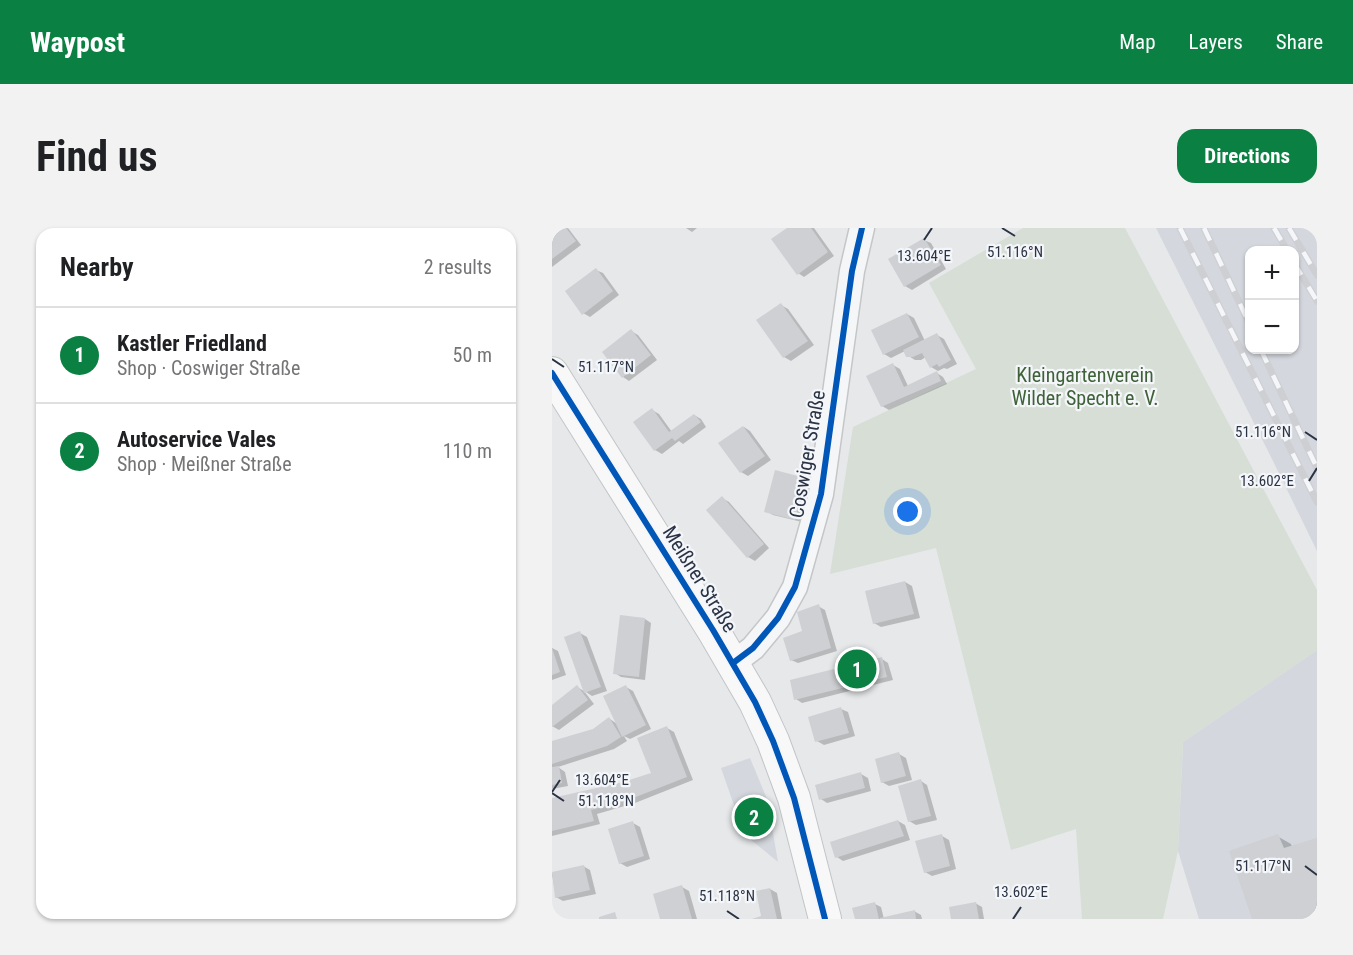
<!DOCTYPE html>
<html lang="en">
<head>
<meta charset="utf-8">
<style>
  body { margin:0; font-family:"Roboto Condensed",sans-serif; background:#f2f2f2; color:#202124 }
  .controls { position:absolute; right:18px; top:18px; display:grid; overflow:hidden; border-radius:12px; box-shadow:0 2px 4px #0004 }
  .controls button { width:54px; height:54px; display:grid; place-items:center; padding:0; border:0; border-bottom:2px solid #e0e0e0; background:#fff; color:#202124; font:30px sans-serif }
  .you { position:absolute; left:356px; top:284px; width:21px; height:21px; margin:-15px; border:4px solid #fff; border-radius:50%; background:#1a73e8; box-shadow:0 0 0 9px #1a73e833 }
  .badge { display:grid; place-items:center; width:39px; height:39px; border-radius:50%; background:#0b8043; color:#fff; font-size:20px; font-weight:700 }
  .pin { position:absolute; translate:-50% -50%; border:3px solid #fff; box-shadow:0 2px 6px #0006 }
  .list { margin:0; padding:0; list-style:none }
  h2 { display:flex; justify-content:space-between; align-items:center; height:78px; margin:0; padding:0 24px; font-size:26px }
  h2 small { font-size:20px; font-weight:400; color:#757577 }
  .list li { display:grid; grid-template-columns:39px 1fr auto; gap:18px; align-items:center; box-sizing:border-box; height:96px; padding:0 24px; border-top:2px solid #e0e0e0 }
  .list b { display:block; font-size:22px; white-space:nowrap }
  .list p { margin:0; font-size:20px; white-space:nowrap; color:#757577 }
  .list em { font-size:20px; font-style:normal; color:#757577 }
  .map { position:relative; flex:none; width:765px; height:691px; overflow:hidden; border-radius:18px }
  header { display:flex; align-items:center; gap:36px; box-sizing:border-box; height:84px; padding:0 30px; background:#0b8043; color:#fff }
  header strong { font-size:28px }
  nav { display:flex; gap:33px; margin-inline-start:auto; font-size:21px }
  .intro { display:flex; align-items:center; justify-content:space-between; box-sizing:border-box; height:144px; padding:0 36px }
  h1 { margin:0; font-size:42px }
  .button { padding:15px 27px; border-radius:18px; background:#0b8043; color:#fff; font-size:21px; font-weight:700 }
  main { display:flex; gap:36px; padding:0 36px }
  aside { flex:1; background:#fff; border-radius:18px; box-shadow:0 2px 4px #0004 }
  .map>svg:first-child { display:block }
  .built { fill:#d4d7dd; fill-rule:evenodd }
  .green { fill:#d6ded6 }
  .shadow { fill:#0003 }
  .building { fill:#ced0d3 }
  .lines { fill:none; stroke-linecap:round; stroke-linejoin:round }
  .minor-casing { stroke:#c4c6c8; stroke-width:27 }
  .major-casing { stroke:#c2c5c8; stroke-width:34 }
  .minor { stroke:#f5f6f7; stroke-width:24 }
  .major { stroke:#f8f8f8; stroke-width:32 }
  .rail-casing { stroke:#cecfd2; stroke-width:7 }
  .rail { stroke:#f4f6f9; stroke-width:4.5; stroke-dasharray:14; stroke-linecap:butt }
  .cycleway-casing { stroke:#f4f6f9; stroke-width:10 }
  .cycleway { stroke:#0057b8; stroke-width:6 }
  .ticks { fill:none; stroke:#2b3445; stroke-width:2 }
  .labels { text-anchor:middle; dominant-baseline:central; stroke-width:4.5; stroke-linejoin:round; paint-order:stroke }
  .park-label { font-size:20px; fill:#3f6138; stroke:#f4f6f9 }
  .street-label { font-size:20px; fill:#2b3445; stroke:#f4f6f9 }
  .ticks-label { font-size:15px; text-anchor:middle; fill:#2b3445; stroke:#f4f6f9; stroke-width:4.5; stroke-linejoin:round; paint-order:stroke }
</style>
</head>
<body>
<header>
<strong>Waypost</strong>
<nav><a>Map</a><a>Layers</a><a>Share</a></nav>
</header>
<div class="intro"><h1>Find us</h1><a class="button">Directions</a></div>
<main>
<aside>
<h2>Nearby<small>2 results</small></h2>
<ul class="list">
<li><span class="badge">1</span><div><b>Kastler Friedland</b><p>Shop · Coswiger Straße</p></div><em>50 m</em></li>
<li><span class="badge">2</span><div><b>Autoservice Vales</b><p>Shop · Meißner Straße</p></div><em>110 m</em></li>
</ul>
</aside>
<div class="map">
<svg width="765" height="691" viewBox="0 0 765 691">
  <rect width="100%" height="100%" fill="#e6e8ea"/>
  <!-- built -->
  <g class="built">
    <path d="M604,0H765V323L721,233ZM742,22V122H698V22Z"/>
    <polygon points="765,422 765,691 647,691 626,623 631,514"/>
    <polygon points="198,530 215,571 226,634 192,606 169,540"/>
  </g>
  <!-- green -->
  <polygon class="green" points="471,0 573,0 765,362 765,422 631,514 626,623 611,691 530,691 524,601 459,622 384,320 278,346 301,199 424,141 377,55"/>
  <!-- shadow -->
  <g class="shadow">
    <polygon points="0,0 16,0 29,17 0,39"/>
    <polygon points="134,0 145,0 140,4"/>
    <polygon points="237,0 262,0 282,28 252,49 246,45"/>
    <polygon points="372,12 379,15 394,41 360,62 353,58"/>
    <polygon points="44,42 51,45 67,67 38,89 31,85"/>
    <polygon points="229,77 236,81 262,117 239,133 232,129"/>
    <polygon points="355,86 362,90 373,113 385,107 392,111 405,136 395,141 392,140 386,143 379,139 374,129 369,132 363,132 355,127 353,123 339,130 332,126"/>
    <polygon points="79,103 86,107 105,132 77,153 71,149"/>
    <polygon points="341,137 348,141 356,158 385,145 391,149 395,156 337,182 330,178"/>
    <polygon points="100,182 107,186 120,204 142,187 149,191 154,199 131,216 127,213 110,226 103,222"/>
    <polygon points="192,199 198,203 219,232 196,248 189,244"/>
    <polygon points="224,244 253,252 260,255 250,294 221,287 214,283"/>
    <polygon points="170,270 177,274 217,320 203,333 196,329 156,282"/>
    <polygon points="353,354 360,358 368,390 329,399 322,395"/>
    <polygon points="266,378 273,382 285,423 246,435 239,432"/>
    <polygon points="93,391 99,395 93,452 69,449 63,445"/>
    <polygon points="28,405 35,409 55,463 40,468 34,464"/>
    <polygon points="0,420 6,423 14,447 0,452"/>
    <polygon points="330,431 336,435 341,452 250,475 244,471"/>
    <polygon points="25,459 32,463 42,476 7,502 0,498 0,479"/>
    <polygon points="74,459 81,463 99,501 78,511 72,508 75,513 62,521 6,539 13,544 16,558 0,561 0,515 41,502 58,491 65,496"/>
    <polygon points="289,481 296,484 303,508 272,517 265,513"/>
    <polygon points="115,500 122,504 141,552 83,575 45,586 48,596 0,608 0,572 72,555 101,546"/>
    <polygon points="347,526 354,530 360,552 337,558 330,554"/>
    <polygon points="309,546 316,550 319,563 275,575 269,571"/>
    <polygon points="369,553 375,557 385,592 364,597 357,593"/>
    <polygon points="346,593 353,597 358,612 291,633 285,629"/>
    <polygon points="81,595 88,599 98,631 75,639 68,635"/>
    <polygon points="390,608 397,612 404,641 380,648 373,644"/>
    <polygon points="725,608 739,616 740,619 765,612 765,691"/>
    <polygon points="31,638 38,642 44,666 11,673 4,669 0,646"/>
    <polygon points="130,659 137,663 145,691 110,691"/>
    <polygon points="218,661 225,665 230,691 202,691 210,689"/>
    <polygon points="423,675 430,679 432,691 401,691"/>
    <polygon points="323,676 329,679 332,691 362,683 369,687 370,691 304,691"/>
  </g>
  <!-- building -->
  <g class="building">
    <polygon points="0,0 14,0 24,13 0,31"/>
    <polygon points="235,0 259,0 276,24 245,47 219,11"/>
    <polygon points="372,10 389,37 352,59 336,31"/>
    <polygon points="44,40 61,63 30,87 13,63"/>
    <polygon points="229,75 256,113 231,130 204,92"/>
    <polygon points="355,85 367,109 331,127 319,102"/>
    <polygon points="79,101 99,127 70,150 50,124"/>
    <polygon points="385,105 399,132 387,139 385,136 378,140 370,125 361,129 354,129 351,122"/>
    <polygon points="341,135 352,159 385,143 389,153 329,179 314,148"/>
    <polygon points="100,180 117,204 142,186 149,194 123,213 120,210 102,223 81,194"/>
    <polygon points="191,198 213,228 188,245 166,215"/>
    <polygon points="223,242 253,250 243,292 212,284"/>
    <polygon points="170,268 212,316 195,330 154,282"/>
    <polygon points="353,353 362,386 321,396 313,363"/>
    <polygon points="267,376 279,420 238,433 231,410 250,403 245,384"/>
    <polygon points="68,387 93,390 87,449 61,446"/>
    <polygon points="28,403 49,459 32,465 12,409"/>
    <polygon points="0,420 8,444 0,447"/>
    <polygon points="330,429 335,449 242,472 238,452"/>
    <polygon points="25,457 36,472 0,499 0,477"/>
    <polygon points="74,457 94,497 70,509 51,468"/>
    <polygon points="289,479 297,505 263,514 256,489"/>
    <polygon points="57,489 69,509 55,518 0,536 0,513 41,501"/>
    <polygon points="115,498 135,549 76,572 39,582 42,593 0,603 0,570 71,554 99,545 85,510"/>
    <polygon points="347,524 354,548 329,555 323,531"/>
    <polygon points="7,538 10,555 0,557 0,539"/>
    <polygon points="309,544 313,560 267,572 263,557"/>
    <polygon points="369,551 379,588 356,594 346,558"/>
    <polygon points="346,592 352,608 283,630 278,614"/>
    <polygon points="81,593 92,628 67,636 56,601"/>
    <polygon points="390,606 398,638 372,645 363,613"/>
    <polygon points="726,606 732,620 765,610 765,691 700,691 677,623"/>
    <polygon points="32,637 38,662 3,670 0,644"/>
    <polygon points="130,657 140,691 108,691 101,666"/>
    <polygon points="218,660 225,691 200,691 209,688 204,663"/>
    <polygon points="323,674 327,691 303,691 300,680"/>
    <polygon points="424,674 427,691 399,691 397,679"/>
    <polygon points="363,682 364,691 328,691 328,690"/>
    <polygon points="63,684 65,691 47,691 47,689"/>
  </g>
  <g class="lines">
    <defs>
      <polyline id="minor" points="181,435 201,420 226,390 243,359 269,266 300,43 310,0"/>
      <polyline id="major" points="0,145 161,402 203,474 221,513 242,570 273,691"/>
    </defs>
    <!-- minor casing -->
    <use href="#minor" class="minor-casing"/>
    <!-- major casing -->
    <use href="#major" class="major-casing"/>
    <!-- minor -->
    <use href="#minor" class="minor"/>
    <!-- major -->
    <use href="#major" class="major"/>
    <defs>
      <g id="rail">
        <polyline points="628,0 765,274"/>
        <polyline points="652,0 698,97"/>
        <polyline points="722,0 735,22"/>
        <polyline points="737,0 765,47"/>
        <polyline points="742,35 765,73"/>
        <polyline points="709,122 765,240"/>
      </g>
    </defs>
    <!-- rail casing -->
    <use href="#rail" class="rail-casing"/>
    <!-- rail -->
    <use href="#rail" class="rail"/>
    <defs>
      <g id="cycleway">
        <polyline points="0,145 161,402 203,474 221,513 242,570 273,691"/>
        <polyline points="181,435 201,420 226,390 243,359 269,266 300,43 310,0"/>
      </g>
    </defs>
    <!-- cycleway casing -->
    <use href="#cycleway" class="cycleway-casing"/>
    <!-- cycleway -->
    <use href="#cycleway" class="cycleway"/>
  </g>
  <!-- ticks -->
  <path class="ticks" d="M450,0L463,8M372,12L380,0M0,131L12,139M753,204L765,212M757,253L765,240M0,564L8,552M0,565L12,573M753,638L765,647M175,683L187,691M461,691L469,679"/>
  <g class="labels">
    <!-- park labels -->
    <g class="park-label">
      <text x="533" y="147">Kleingartenverein<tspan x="533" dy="23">Wilder Specht e. V.</tspan></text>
    </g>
    <!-- street labels -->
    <g class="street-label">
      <text transform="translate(255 226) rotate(-80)">Coswiger Straße</text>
      <text transform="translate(148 351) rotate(58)">Meißner Straße</text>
    </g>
  </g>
  <g class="ticks-label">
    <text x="463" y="29">51.116°N</text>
    <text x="372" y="33">13.604°E</text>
    <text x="54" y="144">51.117°N</text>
    <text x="711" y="209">51.116°N</text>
    <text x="715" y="258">13.602°E</text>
    <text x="50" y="557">13.604°E</text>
    <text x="54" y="578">51.118°N</text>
    <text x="711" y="643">51.117°N</text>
    <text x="469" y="669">13.602°E</text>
    <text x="175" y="673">51.118°N</text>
  </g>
</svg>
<div class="controls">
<button>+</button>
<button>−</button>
</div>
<div class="you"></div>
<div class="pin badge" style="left:305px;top:441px">1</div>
<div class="pin badge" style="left:202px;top:589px">2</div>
</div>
</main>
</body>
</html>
